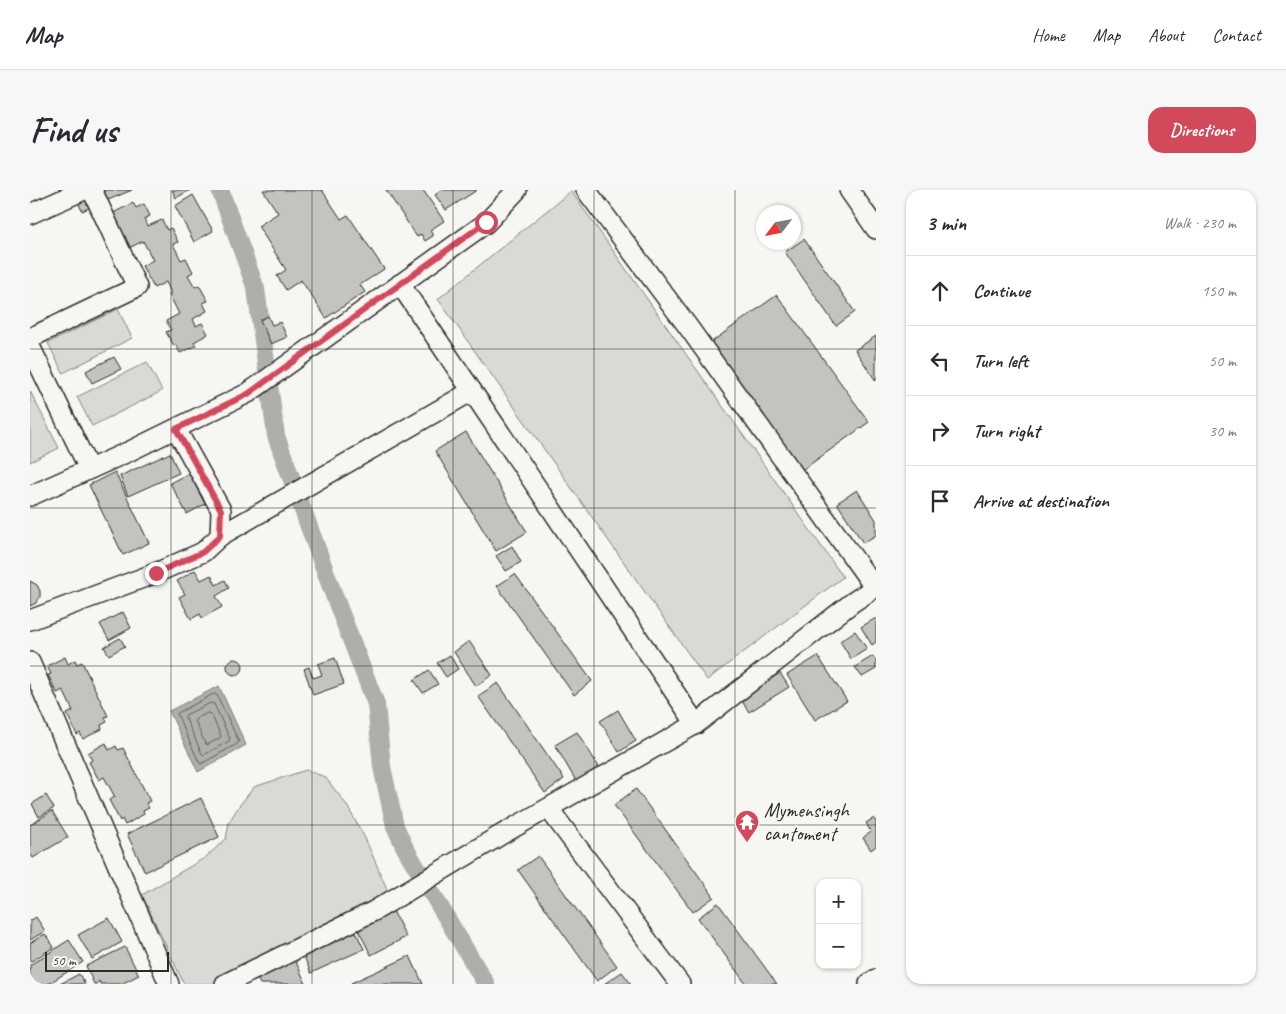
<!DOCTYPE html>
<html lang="en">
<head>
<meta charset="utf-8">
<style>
  body { margin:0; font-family:Caveat,sans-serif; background:#f7f7f7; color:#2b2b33 }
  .controls { position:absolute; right:15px; bottom:15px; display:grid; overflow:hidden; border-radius:10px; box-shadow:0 1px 4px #0004 }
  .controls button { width:45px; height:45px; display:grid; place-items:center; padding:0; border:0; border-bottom:1px solid #e1e1e2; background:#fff; color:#2b2b33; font:25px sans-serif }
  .compass { position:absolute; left:726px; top:15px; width:45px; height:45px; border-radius:50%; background:#fff; box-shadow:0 1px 4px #0004; rotate:238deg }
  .scale { position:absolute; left:15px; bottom:12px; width:124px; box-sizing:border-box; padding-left:5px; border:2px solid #2b2b2b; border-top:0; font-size:14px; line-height:18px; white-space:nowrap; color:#2b2b2b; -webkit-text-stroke:4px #f6f6f2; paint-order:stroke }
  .stop { position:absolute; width:15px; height:15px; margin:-11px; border:4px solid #d1495b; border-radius:50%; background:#fff }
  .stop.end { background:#d1495b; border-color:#fff; box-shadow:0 1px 5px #0008 }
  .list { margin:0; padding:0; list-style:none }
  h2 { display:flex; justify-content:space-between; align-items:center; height:65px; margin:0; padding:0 20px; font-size:21px }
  h2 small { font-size:16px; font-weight:400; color:#7c7c81 }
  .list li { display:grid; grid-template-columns:32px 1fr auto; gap:15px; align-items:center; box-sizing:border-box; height:70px; padding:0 20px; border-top:1px solid #e1e1e2 }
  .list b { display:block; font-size:19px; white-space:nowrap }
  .list em { font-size:16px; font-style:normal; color:#7c7c81 }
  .icon { flex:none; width:28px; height:28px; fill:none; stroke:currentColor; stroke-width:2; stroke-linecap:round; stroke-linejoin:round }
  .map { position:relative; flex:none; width:846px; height:794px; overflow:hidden; border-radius:15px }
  header { display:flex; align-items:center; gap:30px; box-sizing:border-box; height:70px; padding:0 25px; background:#fff; border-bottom:1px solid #e1e1e2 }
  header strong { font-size:24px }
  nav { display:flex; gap:28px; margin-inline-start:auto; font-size:18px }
  .intro { display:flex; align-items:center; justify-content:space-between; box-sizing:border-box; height:120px; padding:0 30px }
  h1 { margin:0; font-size:35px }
  .button { padding:12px 22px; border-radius:15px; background:#d1495b; color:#fff; font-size:18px; font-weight:700 }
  main { display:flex; gap:30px; padding:0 30px }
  aside { flex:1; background:#fff; border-radius:15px; box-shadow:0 1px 4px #0004 }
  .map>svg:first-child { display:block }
  .green { fill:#d9d9d5; stroke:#828280 }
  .water { fill:#aeaeab; stroke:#7a7a78 }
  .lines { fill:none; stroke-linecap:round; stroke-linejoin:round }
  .shore { stroke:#5f5f5e; stroke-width:1 }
  .canal { stroke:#aeaeab; stroke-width:18 }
  .building { fill:#c3c3c0; stroke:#2b2b2b }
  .minor-casing { stroke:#2b2b2b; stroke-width:22 }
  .minor { stroke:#f6f6f2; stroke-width:19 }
  .route { stroke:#d1495b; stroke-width:6 }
  .grid { fill:none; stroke:#2b2b2b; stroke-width:1; stroke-opacity:0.55 }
  .labels { text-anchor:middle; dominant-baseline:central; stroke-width:4.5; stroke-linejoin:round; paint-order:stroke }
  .poi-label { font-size:20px; fill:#2b2b2b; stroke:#f6f6f2; text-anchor:start }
</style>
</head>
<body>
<header>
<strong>Map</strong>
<nav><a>Home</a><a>Map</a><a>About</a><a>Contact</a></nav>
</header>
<div class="intro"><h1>Find us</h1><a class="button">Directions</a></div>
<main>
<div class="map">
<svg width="846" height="794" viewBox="0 0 846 794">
  <rect width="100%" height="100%" fill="#f6f6f2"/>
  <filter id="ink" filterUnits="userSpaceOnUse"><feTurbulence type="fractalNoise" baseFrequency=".02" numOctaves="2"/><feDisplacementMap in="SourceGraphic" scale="10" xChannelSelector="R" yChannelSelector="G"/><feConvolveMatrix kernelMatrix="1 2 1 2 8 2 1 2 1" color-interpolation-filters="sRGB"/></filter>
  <g filter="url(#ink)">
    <!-- green -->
    <g class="green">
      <polygon points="541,1 813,387 677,490 408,109"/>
      <polygon points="88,119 102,148 33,183 18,153"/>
      <polygon points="117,172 132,201 62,236 47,207"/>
      <polygon points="0,201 29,258 0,272"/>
      <polygon points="276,580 295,587 316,614 335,648 360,706 185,794 154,794 112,705 176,667 196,649 199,632 209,616 224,597"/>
    </g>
    <!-- water -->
    <polygon class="water" points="189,496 216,555 168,582 139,521"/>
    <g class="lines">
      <!-- shore -->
      <g class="shore">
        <polygon points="184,504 187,505 209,552 207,554 171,574 169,572 147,524"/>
        <polygon points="181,513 184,514 200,549 199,551 174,565 172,564 155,527 156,525"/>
        <polygon points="178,523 181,524 191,546 190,548 177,555 175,553 165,531 166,529"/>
      </g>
      <!-- canal -->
      <polyline class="canal" points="190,0 226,99 246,246 305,408 346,514 352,577 365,636 375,658 456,794"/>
    </g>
    <!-- building -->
    <g class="building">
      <polygon points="43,0 102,0 52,21"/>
      <polygon points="142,0 160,0 146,8"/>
      <polygon points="233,0 292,0 311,29 318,25 354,79 330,95 335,102 296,128 271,90 256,100 247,86 256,80 228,36 248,23"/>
      <polygon points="356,0 393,0 414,31 400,40 403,46 395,51 391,44 387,47"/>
      <polygon points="412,0 447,0 416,20 405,5"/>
      <polygon points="163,5 183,41 164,52 145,16"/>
      <polygon points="103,13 106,18 114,14 120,26 114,29 118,36 132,30 137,40 141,38 148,52 143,54 151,70 156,68 163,82 158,85 165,97 169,95 178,111 173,113 177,121 163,129 166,136 172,133 178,144 164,152 166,156 150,163 146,155 144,156 136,142 141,140 136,131 149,124 139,104 141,103 136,92 124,98 112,76 123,70 113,51 99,58 85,35 88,33 83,23"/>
      <polygon points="774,49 825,122 806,136 755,62"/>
      <polygon points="747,105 839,232 771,281 680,153"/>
      <polygon points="238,126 242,135 250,132 257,147 241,154 230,130"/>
      <polygon points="846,146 846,191 825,160"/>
      <polygon points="84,167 91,179 62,193 56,181"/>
      <polygon points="436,242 497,342 466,361 405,261"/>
      <polygon points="140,263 149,283 98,306 90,286"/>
      <polygon points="85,282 119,353 93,365 59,295"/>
      <polygon points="159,283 175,314 157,324 140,293"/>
      <polygon points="827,300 846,330 846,345 833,353 807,313"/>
      <polygon points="482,356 491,372 476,381 466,366"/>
      <polygon points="165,380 171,390 181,385 186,395 195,390 199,398 186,406 192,417 172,428 170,424 161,429 149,407 155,404 147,391"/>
      <polygon points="485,384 562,491 544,505 467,396"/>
      <polygon points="0,391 7,395 10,401 10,407 6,413 0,416"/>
      <polygon points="93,422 101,438 79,450 70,434"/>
      <polygon points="846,428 846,452 842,455 831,437"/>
      <polygon points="825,441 837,459 821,469 810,451"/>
      <polygon points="90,448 95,456 79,465 74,457"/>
      <polygon points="439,451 462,485 446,496 424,462"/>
      <polygon points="420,465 428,479 416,487 407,473"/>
      <polygon points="788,466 817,511 785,530 757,485"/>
      <polygon points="843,466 846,471 846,479 832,487 825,477"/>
      <polygon points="35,467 38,474 45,470 47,474 52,472 78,526 75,527 77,532 71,535 72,539 53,549 50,543 47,545 37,524 43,521 33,500 27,503 18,485 21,484 17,476"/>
      <polygon points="305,468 314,494 283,505 274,479 279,477 283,488 292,485 288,474"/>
      <circle cx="205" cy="477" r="8"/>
      <polygon points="399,480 408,494 393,503 384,490"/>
      <polygon points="750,483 759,497 719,522 710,508"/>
      <polygon points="468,493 534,589 515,603 448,506"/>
      <polygon points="588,520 606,551 589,562 570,531"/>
      <polygon points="547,542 569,577 546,591 525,555"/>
      <polygon points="76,553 79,560 86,556 88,560 93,558 120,611 116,613 119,618 113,621 114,624 95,635 92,629 90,631 79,610 85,607 74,587 69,590 59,572 62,570 58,563"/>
      <polygon points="606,599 684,707 663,722 584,615"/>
      <polygon points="16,605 24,618 9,627 2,614"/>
      <polygon points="171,608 189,647 115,682 97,644"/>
      <polygon points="22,621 38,647 3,668 0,663 0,635"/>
      <polygon points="844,628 846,632 846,656 841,660 833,648 841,642 836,633"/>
      <polygon points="508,666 587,776 567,791 488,680"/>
      <polygon points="688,713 747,794 716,794 668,728"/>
      <polygon points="362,719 376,747 341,765 327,737"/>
      <polygon points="6,727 15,741 0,750 0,731"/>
      <polygon points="79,728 92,752 62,769 48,745"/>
      <polygon points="324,738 334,759 281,783 272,762"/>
      <polygon points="15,744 24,757 0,772 0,753"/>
      <polygon points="39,750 53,772 18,794 2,794 0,790 0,775"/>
      <polygon points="95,757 109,785 91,794 70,794 69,791 66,794 64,794 56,776"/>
      <polygon points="380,766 393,794 322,794 321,793"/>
      <polygon points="265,770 276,794 230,794 227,788"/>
      <polygon points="592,782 601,794 574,794"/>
      <polygon points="49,784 55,794 30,794"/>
    </g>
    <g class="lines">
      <defs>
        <g id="minor">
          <polyline points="556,0 659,138 845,398"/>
          <polyline points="819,0 846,39"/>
          <polyline points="0,24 54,0"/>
          <polyline points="370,94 666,534"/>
          <polyline points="0,148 107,97 62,0"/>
          <polyline points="0,156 59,279"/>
          <polyline points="0,306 100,261 218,203 456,33 487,0"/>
          <polyline points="190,346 442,201"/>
          <polyline points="0,430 126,383 173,362 190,346 191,320 146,239"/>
          <polyline points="0,472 139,794"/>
          <polyline points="519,619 650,794"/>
          <polyline points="195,794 344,721 469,646 666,534 823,412 846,397"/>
          <polyline points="839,794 846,789"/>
        </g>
      </defs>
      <!-- minor casing -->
      <use href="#minor" class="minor-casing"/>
      <!-- minor -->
      <use href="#minor" class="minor"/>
    </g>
  </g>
  <g class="lines" filter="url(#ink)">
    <!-- route -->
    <polyline class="route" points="126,383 173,362 190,346 191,320 146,239 218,204 456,32"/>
  </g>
  <!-- grid -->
  <path class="grid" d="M141,0V794M282,0V794M423,0V794M564,0V794M705,0V794M0,159H846M0,318H846M0,476H846M0,635H846"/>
  <!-- icons -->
  <defs>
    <symbol id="temple-pin" viewBox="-11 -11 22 30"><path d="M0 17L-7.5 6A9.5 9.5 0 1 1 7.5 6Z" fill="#d1495b" stroke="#f6f6f2"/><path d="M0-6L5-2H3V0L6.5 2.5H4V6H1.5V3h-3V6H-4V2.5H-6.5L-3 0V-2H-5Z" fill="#fff"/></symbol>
  </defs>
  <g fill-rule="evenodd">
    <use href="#temple-pin" x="703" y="618" width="28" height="38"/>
  </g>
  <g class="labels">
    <!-- poi labels -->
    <g class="poi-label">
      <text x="734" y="620">Mymensingh<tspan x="734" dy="23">cantoment</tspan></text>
    </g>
  </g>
</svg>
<div class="controls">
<button>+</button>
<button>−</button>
</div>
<svg class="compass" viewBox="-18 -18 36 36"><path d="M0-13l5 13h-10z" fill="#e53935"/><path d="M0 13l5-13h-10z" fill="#7c7c81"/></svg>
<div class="scale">50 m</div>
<div class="stop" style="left:456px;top:32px"></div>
<div class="stop end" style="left:126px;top:383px"></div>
</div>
<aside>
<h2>3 min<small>Walk · 230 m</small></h2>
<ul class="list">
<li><svg class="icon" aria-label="ahead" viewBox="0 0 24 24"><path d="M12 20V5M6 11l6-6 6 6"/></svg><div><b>Continue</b></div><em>150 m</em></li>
<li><svg class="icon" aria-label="left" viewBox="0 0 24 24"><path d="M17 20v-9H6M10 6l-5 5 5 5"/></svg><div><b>Turn left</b></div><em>50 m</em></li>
<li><svg class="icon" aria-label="right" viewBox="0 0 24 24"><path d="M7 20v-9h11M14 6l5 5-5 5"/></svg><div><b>Turn right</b></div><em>30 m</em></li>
<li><svg class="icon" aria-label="arrive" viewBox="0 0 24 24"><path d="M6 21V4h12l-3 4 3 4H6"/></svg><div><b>Arrive at destination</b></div></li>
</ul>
</aside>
</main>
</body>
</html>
